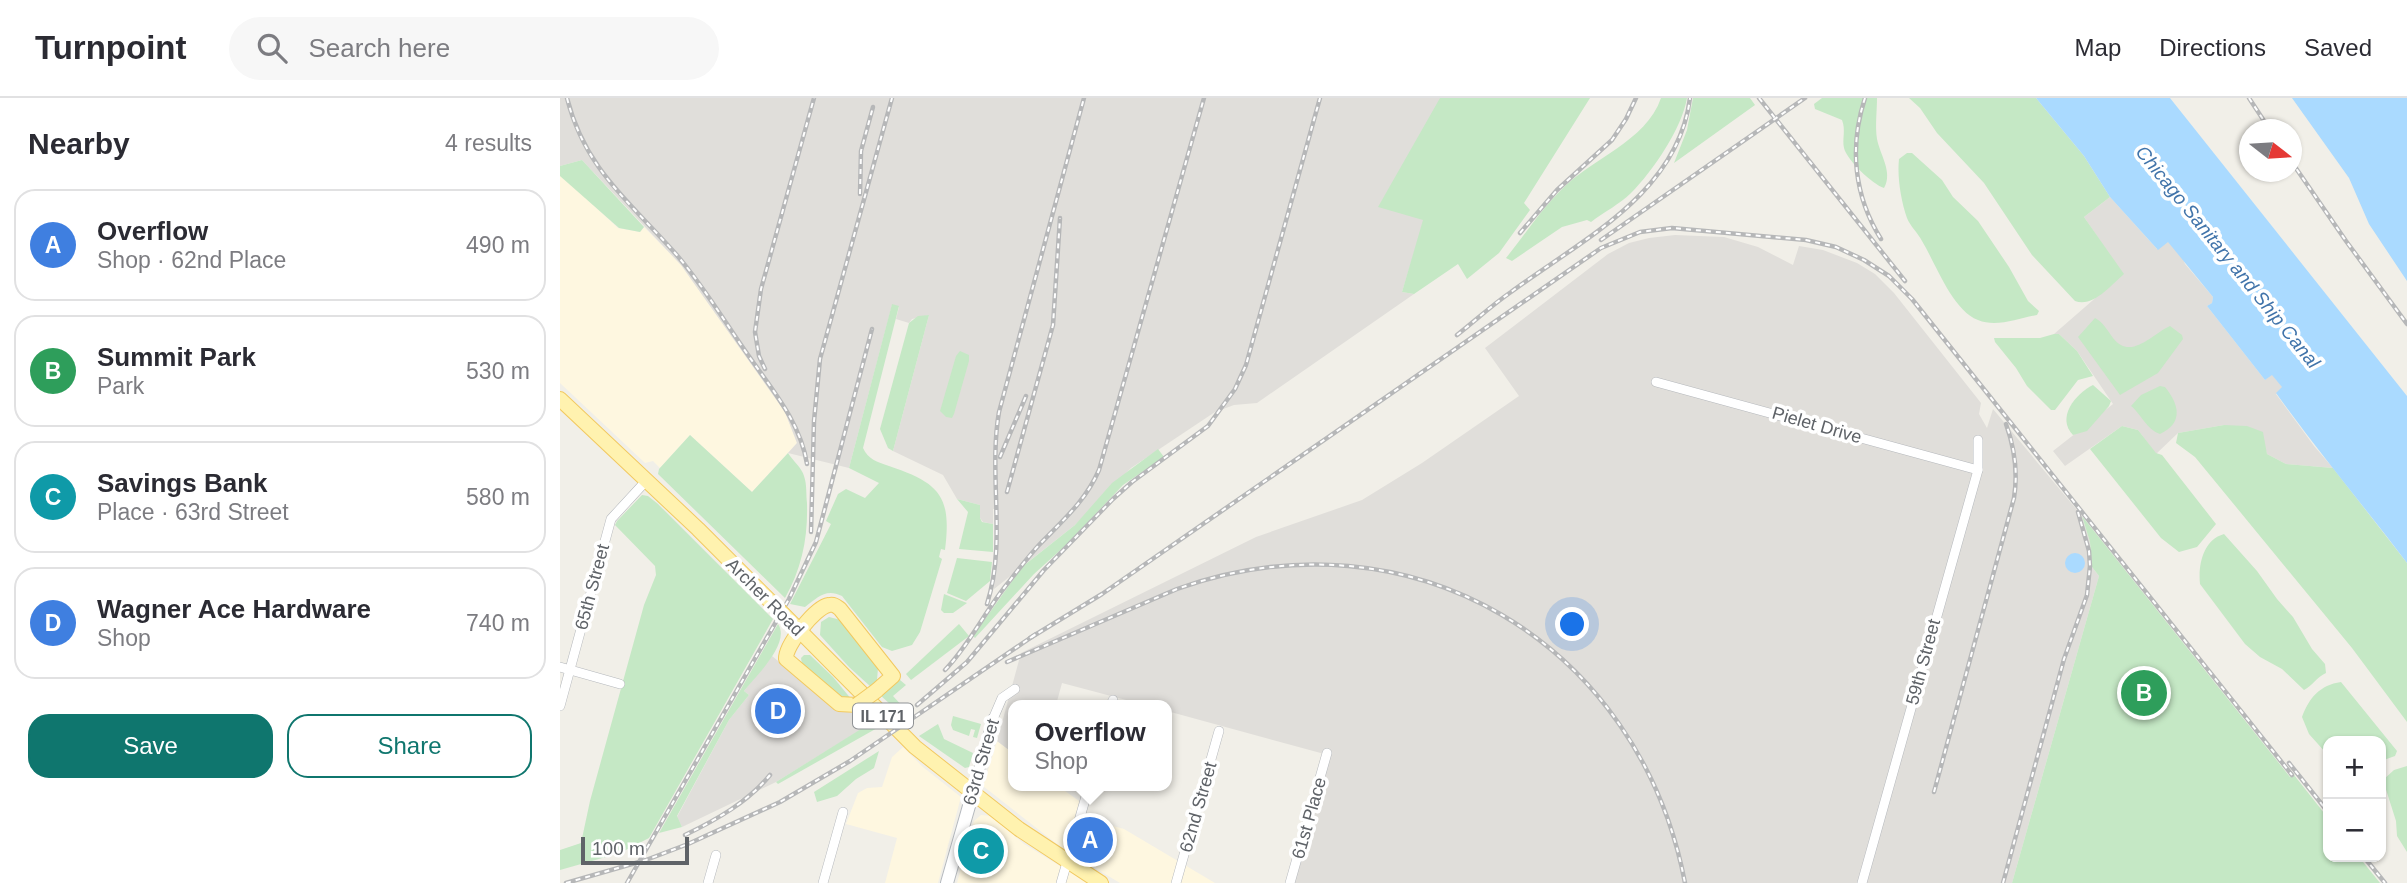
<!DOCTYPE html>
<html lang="en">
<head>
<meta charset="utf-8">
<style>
  body { margin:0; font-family:Helvetica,sans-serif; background:#f7f7f7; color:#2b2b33 }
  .controls { position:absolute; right:21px; bottom:21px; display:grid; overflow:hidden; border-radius:14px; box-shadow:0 2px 5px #0004 }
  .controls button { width:63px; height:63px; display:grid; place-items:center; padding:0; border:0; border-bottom:2px solid #e1e1e2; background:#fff; color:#2b2b33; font:35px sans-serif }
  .compass { position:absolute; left:1679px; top:21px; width:63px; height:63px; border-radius:50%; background:#fff; box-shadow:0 2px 5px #0004; rotate:107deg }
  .scale { position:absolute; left:21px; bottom:18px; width:108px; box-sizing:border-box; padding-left:7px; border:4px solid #5f6368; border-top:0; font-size:19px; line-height:24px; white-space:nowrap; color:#5f6368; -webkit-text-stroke:5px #fff; paint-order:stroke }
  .you { position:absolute; left:1013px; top:527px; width:24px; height:24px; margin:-18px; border:5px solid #fff; border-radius:50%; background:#1a73e8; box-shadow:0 0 0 10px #1a73e833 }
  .badge { display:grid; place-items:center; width:46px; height:46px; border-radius:50%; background:#0f766e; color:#fff; font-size:23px; font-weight:700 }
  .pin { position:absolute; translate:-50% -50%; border:4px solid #fff; box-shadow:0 2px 7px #0006 }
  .popup { position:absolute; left:448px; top:602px; width:164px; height:91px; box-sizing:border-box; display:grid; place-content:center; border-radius:14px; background:#fff; filter:drop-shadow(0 2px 5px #0005); font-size:23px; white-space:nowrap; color:#7c7c81 }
  .popup b { font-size:26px; color:#2b2b33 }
  .popup::after { content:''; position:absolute; left:50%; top:100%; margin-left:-14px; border:14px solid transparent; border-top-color:#fff }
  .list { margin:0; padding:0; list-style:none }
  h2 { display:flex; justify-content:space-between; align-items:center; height:91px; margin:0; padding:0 28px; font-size:30px }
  h2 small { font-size:23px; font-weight:400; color:#7c7c81 }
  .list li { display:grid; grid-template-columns:46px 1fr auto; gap:21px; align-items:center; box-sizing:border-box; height:112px; margin:0 14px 14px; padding:0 14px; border:2px solid #e1e1e2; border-radius:21px }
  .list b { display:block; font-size:26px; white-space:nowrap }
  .list p { margin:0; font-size:23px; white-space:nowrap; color:#7c7c81 }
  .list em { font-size:23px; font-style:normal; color:#7c7c81 }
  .actions { display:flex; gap:14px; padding:21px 28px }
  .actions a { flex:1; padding:16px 0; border:2px solid #0f766e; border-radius:21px; text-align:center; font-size:24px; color:#0f766e }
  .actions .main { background:#0f766e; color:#fff }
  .icon { flex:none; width:38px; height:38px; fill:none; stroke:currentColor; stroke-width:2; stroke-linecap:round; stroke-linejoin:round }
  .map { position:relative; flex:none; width:1847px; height:785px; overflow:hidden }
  header { display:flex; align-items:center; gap:42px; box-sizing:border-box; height:98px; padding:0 35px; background:#fff; border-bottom:2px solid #e1e1e2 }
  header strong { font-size:33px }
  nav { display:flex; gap:38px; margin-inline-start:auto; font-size:24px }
  .search { width:490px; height:63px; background:#f7f7f7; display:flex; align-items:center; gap:18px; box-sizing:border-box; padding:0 24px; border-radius:38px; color:#7c7c81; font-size:26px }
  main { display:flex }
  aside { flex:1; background:#fff }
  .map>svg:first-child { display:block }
  .commercial { fill:#fef7e0 }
  .industrial { fill:#e0deda }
  .green { fill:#c5e8c5 }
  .water { fill:#aadaff }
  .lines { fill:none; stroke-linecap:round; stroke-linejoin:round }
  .minor-casing { stroke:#b5b8bc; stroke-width:10 }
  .tertiary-casing { stroke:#b5b8bc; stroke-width:12 }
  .secondary-casing { stroke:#b6babf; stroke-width:14 }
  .primary-casing { stroke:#f2c960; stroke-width:16 }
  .minor { stroke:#fff; stroke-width:9 }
  .tertiary { stroke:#fff; stroke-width:10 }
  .secondary { stroke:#fff; stroke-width:12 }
  .primary { stroke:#fff2af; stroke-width:14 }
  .rail-casing { stroke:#b6b7b8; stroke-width:4.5 }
  .rail { stroke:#fff; stroke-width:2; stroke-dasharray:5; stroke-linecap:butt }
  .primary-bridge-casing { stroke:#f2c960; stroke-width:16; stroke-linecap:butt }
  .primary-bridge { stroke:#fff2af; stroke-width:14 }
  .labels { text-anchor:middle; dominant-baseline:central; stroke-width:7; stroke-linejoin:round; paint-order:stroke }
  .shield { fill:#fff; stroke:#8f9295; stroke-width:2 }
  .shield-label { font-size:16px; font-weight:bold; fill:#5f6368 }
  .street-label { font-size:18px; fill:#5f6368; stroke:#fff }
  .water-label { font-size:19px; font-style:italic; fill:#4174aa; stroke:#fff }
</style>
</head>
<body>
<header>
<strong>Turnpoint</strong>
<div class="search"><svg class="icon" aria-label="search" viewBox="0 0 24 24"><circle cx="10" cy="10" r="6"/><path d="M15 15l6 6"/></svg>Search here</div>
<nav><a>Map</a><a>Directions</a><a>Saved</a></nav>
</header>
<main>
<aside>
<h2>Nearby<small>4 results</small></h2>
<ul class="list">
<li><span class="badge" style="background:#3f7fe0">A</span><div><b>Overflow</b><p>Shop · 62nd Place</p></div><em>490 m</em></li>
<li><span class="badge" style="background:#2e9e5b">B</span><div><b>Summit Park</b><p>Park</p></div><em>530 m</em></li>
<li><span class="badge" style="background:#0f9aa8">C</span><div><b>Savings Bank</b><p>Place · 63rd Street</p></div><em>580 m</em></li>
<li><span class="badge" style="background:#3f7fe0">D</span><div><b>Wagner Ace Hardware</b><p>Shop</p></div><em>740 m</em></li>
</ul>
<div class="actions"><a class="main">Save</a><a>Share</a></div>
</aside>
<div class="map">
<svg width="1847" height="785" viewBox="0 0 1847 785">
  <rect width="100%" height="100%" fill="#f1efe8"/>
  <!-- commercial -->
  <g class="commercial">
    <polygon points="0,76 58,130 80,134 84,129 121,167 225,314 237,345 192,394 130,337 100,370 93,363 85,365 0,285"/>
    <polygon points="437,643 453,655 453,688 498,688 522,705 518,718 564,731 655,785 560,785 502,750 423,688"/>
    <polygon points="343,649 363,669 401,699 378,785 325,785 337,740 286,726 298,695 307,690 322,689 332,659"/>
    <polygon points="421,717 432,718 464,746 528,785 397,785 414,723"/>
  </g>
  <!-- industrial -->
  <g class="industrial">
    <polygon points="0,0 902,0 842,194 854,196 697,305 674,307 655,314 571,370 515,427 434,491 438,411 433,411 433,426 423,424 420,420 420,407 397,401 383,377 333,353 369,217 352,221 349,225 336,221 339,209 332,207 289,370 228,355 237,345 225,314 121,167 22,62 0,68"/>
    <polygon points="1550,99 1597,151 1608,143 1623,161 1625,166 1653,199 1652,205 1647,208 1705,282 1712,276 1723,289 1716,296 1754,348 1773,370 1726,366 1707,356 1704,345 1664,327 1618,335 1596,356 1578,332 1562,328 1505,368 1493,353 1553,306 1517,253 1499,236 1494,236 1563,176 1524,119"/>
    <polygon points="1115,137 1164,139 1198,149 1233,167 1239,148 1263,152 1297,165 1315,176 1334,195 1421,305 1419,316 1427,330 1433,311 1522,418 1530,444 1532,469 1539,478 1452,785 733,785 768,657 607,613 607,607 585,607 502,585 496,607 453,607 453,655 437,643 461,555 696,439 802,402 862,365 959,298 925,250 1048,156 1069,145 1089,140"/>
    <polygon points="212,558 280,613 293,615 302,631 216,684 122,729 117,719 169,622 189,597 184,593"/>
  </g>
  <!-- green -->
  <g class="green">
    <polygon points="880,0 1030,0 964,105 970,112 939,155 907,181 898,166 854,196 842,194 863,122 818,109"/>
    <path d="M1101,0H1127C1122,30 1093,73 1071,95C1060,106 1044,114 1031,124L1027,122L1002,129L952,163L946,160C964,138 980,113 1000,93C1031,60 1086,44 1101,0Z"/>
    <polygon points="1133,0 1190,0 1195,7 1114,65 1127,32"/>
    <path d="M1262,0H1317C1317,13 1315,28 1317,41C1320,57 1333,74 1324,90C1312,86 1287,62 1284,50C1282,41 1286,32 1282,22L1255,11L1254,6Z"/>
    <path d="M1349,0H1476L1524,58L1550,99L1524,119L1564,176C1551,187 1533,210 1515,203L1472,157L1424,85L1377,35L1360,10Z"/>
    <path d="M1347,55H1352L1382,82L1393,99L1418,123L1449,169L1468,203L1479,213L1477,217C1458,220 1437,230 1418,222C1392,212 1376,166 1362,143C1358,135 1350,128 1347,120C1341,103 1337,79 1339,61Z"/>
    <polygon points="22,62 84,129 80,134 59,130 0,78 0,68"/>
    <path d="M332,206L339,208L303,350C308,361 317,364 329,368C379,385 392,397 385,452L381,451L379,459L382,461L360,534L352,547L332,553L322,549L282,498C266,490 258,499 245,509L230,506L271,426L266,423L278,396L286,391L305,400L319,385L289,370Z"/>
    <polygon points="369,217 333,353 328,350 320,331 349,225 358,218"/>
    <path d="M1535,220C1543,224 1548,233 1553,240C1571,263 1592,236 1610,228L1622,237L1623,241L1598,275L1560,297L1518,239Z"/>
    <polygon points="1494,236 1499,236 1517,253 1533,278 1518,282 1495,312 1491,312 1467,288 1456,270 1435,244 1434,240 1480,240"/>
    <polygon points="400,253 409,257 409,263 394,316 392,320 386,319 380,313 396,258"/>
    <path d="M1533,287L1551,303L1549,308L1527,333L1513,337C1496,320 1515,296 1533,287Z"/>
    <path d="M1600,288L1605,289C1619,306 1624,325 1600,336C1587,332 1581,316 1571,308L1581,297Z"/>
    <polygon points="1664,327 1687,328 1703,334 1707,356 1726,366 1773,370 1847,465 1847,624 1792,550 1635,359 1616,345 1618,335"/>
    <polygon points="1562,328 1578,332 1596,355 1602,357 1656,426 1637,449 1619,454 1601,440 1530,351"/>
    <path d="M130,337L192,394L228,355C233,363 242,370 244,378C247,386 246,397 247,405C248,440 242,470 225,500L98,376L99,371Z"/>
    <polygon points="598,351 604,359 563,387 506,447 474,476 415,540 413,538 462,469 515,427 552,385"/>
    <polygon points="82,397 88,398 98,406 213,521 89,740 60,755 0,772 0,752 21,745 30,703 84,507 96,477 95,468 55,427 57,423"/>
    <polygon points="397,401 420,407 420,420 422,424 433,426 433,454 399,451 408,414"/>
    <polygon points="1522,418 1730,679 1734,677 1768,720 1768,759 1799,759 1820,785 1452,785 1539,478 1532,469 1530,444"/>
    <path d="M1664,436L1697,473L1717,501L1733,519L1752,551L1765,566L1766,575C1757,579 1752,588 1744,592L1722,571L1700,559L1685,546L1640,486C1638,467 1643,442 1664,436Z"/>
    <polygon points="397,460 432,464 430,483 406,503 387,495"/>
    <polygon points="384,496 407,505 393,515 384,515 381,512"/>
    <polygon points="269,519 281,522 318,570 317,582 311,589 289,569 260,537 261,524"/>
    <path d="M218,526C231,545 196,578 184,593L189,597L169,622L117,718L122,729L99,735Z"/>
    <polygon points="399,526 409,538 351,582 346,576"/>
    <polygon points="244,557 250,557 273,579 292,602 283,601 242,566 241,560"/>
    <polygon points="340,582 346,587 333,598 345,611 340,615 320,597"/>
    <path d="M1781,584L1837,653L1835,658L1821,663V643H1768V655H1766L1749,636L1742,619C1749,600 1760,587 1781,584Z"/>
    <polygon points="301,612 319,629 218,686 216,684 301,631 294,616"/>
    <polygon points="393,618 421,626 417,640 413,639 415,632 411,631 409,638 393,632 391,627"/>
    <polygon points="378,626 384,641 413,655 409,669 405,670 359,638"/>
    <polygon points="319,653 314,670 296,681 277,698 257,704 254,694"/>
    <polygon points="1847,668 1847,754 1837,738 1836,723 1823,682 1834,672"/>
  </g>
  <!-- water -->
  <g class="water">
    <path d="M1476,0H1610L1847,298V465C1804,408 1758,354 1716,295L1722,289L1712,277L1705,282L1647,208L1652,205L1653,199L1608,144L1598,152L1550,99L1524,58Z"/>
    <polygon points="1732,0 1847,0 1847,183 1809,126 1789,80"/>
    <circle cx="1515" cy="465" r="10"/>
  </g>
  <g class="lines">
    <defs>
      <g id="minor">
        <polyline points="1096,284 1418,372"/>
        <polyline points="0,569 60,586"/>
        <polyline points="551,607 553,602"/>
        <polyline points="0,608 51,421 86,383"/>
        <polyline points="433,621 442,600 455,591"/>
        <polyline points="148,785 156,757"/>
        <polyline points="263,785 283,714"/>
        <polyline points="501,785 529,688"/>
        <polyline points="616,785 659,633"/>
        <polyline points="730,785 767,655"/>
        <polyline points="1302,785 1418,372 1418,342"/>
      </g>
      <polyline id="tertiary" points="413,694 433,621"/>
      <polyline id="secondary" points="387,785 413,694"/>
      <g id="primary">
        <polyline points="0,301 138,431 218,511"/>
        <polyline points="224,517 355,649 459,731 541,785"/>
        <path d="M297,607L279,606L226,561C225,548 255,509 269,507C274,506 276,508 280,511L333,578L316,593"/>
      </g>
    </defs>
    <!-- minor casing -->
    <use href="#minor" class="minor-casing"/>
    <!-- tertiary casing -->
    <use href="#tertiary" class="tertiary-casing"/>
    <!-- secondary casing -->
    <use href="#secondary" class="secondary-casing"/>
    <!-- primary casing -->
    <use href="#primary" class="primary-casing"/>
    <!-- minor -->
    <use href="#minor" class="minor"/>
    <!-- tertiary -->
    <use href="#tertiary" class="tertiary"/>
    <!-- secondary -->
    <use href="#secondary" class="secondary"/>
    <!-- primary -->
    <use href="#primary" class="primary"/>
    <defs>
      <g id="rail">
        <path d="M7,0C25,71 69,103 115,155C144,188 167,228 193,264C215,295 241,327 247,366"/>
        <polyline points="1199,0 1345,183"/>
        <path d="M1305,0C1289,49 1294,98 1321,141"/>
        <polyline points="1689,0 1710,32"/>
        <polyline points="1731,63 1786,143 1847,226"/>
        <polyline points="300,96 301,53 313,9"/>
        <polyline points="960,135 997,92 1052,42 1066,21 1076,0"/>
        <polyline points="1041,142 1245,0"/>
        <path d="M897,237C915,223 932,207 951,194C1021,142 1118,96 1130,0"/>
        <polyline points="205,271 199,258 195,234 201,191 254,0"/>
        <polyline points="440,359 466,298"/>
        <polyline points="447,394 493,227 500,120"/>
        <polyline points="251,434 254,323 260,261 332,0"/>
        <path d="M427,506C447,444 428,377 439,314L524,0"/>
        <polyline points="470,540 542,496 1041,150 1080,134 1112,130 1246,142 1276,149 1304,162 1329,178 1352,201 1732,677"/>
        <path d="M447,564L617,491C850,408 1079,544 1125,785"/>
        <path d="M385,572C410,546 425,513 448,485C458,472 468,459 479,447C502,423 525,404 539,372L644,0"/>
        <polyline points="357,607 407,564 484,472 553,401 572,384 648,328 675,291 686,267 760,0"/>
        <polyline points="1729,665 1768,714"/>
        <path d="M1374,694L1454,400C1458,374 1455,351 1446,326"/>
        <path d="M125,737C156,722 188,704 210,677"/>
        <polyline points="1804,759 1825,785"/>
        <polyline points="6,785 86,762 128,746 220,704 290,663 476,536"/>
        <polyline points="67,785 229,501 256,444 312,231"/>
        <polyline points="1443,785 1504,561 1527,497 1530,468 1529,453 1518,414"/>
      </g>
    </defs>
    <!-- rail casing -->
    <use href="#rail" class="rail-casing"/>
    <!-- rail -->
    <use href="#rail" class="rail"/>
    <defs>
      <g id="primary-bridge">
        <polyline points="218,511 224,517"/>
        <polyline points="297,607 316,593"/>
      </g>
    </defs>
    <!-- primary-bridge casing -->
    <use href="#primary-bridge" class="primary-bridge-casing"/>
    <!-- primary-bridge -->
    <use href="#primary-bridge" class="primary-bridge"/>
  </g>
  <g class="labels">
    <!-- shield labels -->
    <rect class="shield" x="293" y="605.5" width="60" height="25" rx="5"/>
    <g class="shield-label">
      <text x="323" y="618">IL 171</text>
    </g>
    <!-- street labels -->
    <g class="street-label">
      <text transform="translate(1257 327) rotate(16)">Pielet Drive</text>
      <text transform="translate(32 489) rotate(-75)">65th Street</text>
      <text transform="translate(205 499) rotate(45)">Archer Road</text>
      <text transform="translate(1363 564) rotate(-75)">59th Street</text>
      <text transform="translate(421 664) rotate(-74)">63rd Street</text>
      <text transform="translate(638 709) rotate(-74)">62nd Street</text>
      <text transform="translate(749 720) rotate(-74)">61st Place</text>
    </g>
    <!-- water labels -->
    <g class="water-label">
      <text transform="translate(1668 159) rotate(51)">Chicago Sanitary and Ship Canal</text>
    </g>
  </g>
</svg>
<div class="controls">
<button>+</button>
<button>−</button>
</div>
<svg class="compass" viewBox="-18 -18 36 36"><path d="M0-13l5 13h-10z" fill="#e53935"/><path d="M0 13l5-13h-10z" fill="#7c7c81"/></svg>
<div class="scale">100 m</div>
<div class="you"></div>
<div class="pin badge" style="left:530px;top:742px;background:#3f7fe0">A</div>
<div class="popup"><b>Overflow</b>Shop</div>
<div class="pin badge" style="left:1584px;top:595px;background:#2e9e5b">B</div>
<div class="pin badge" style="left:421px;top:753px;background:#0f9aa8">C</div>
<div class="pin badge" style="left:218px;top:613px;background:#3f7fe0">D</div>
</div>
</main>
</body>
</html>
